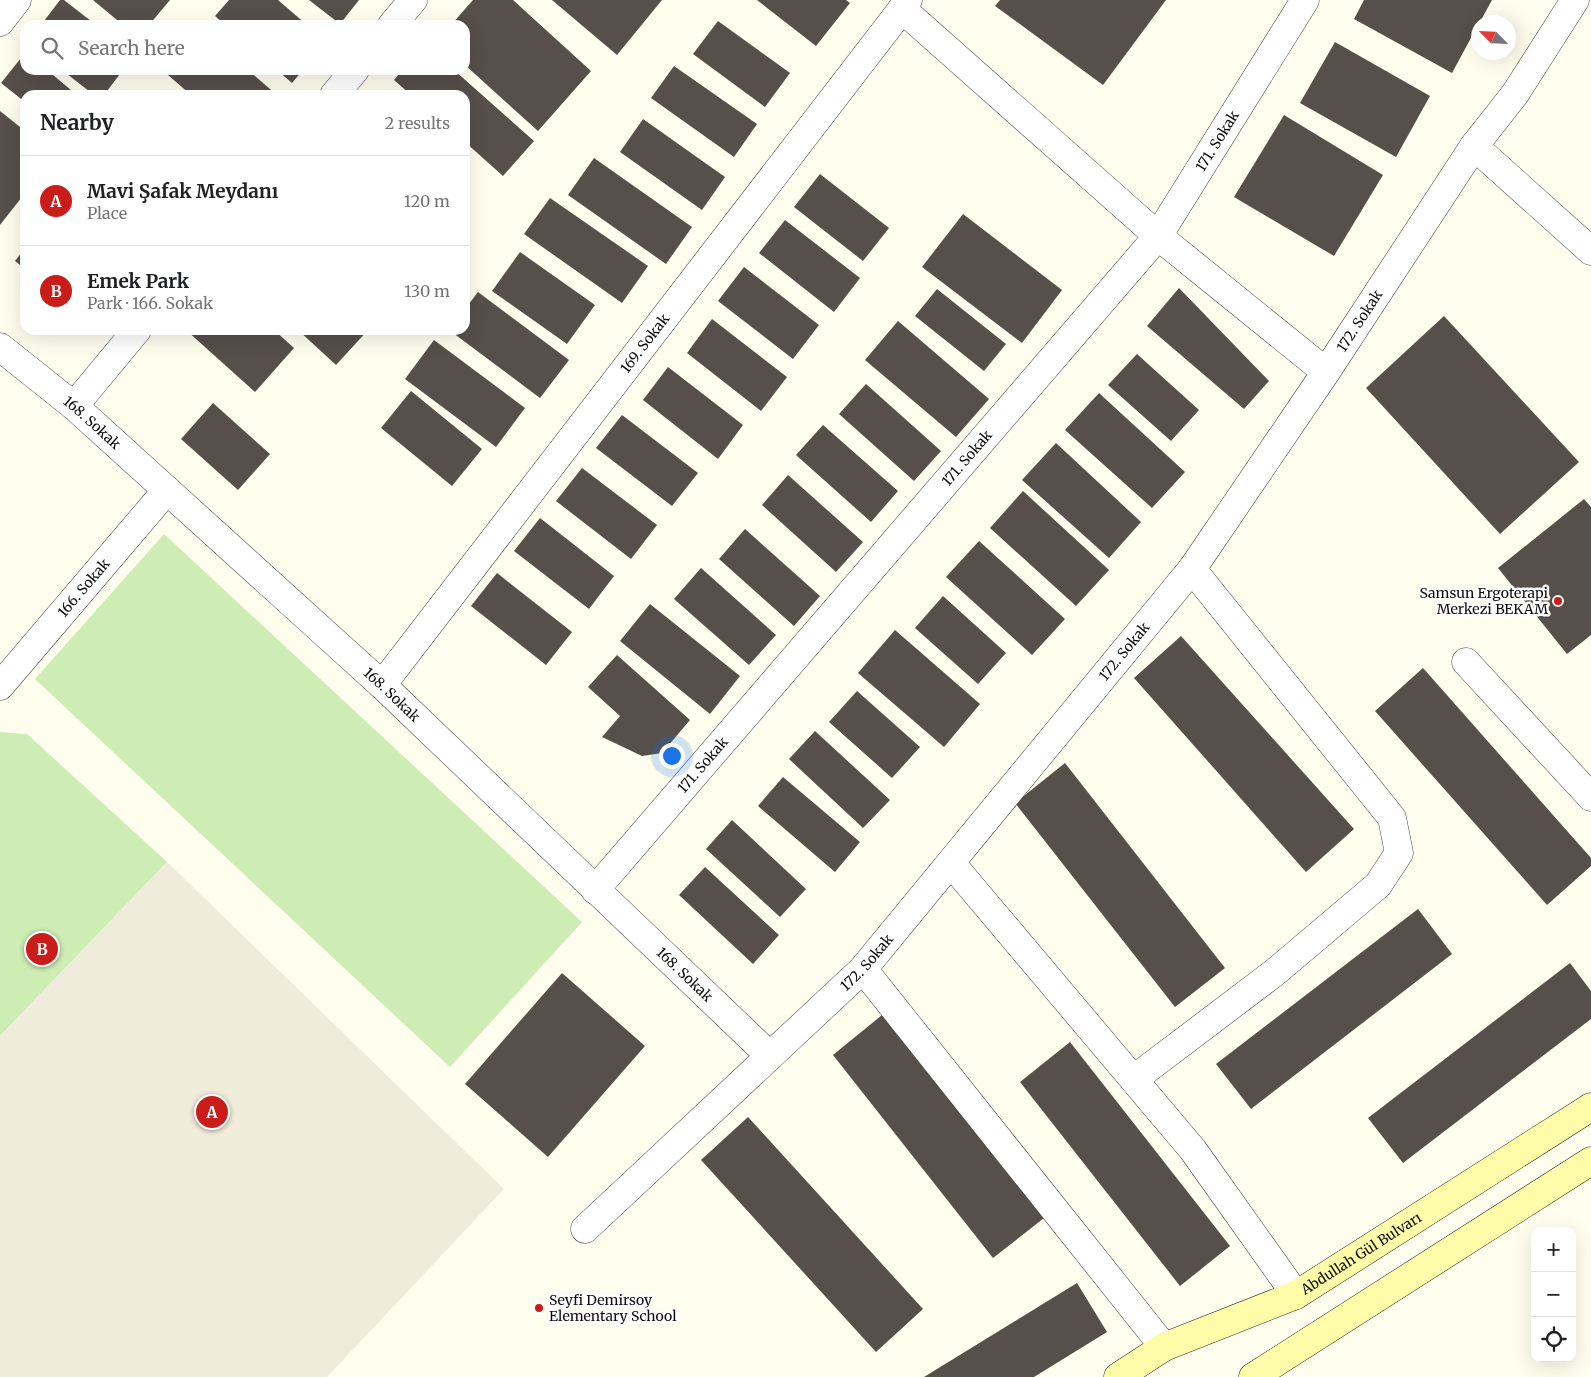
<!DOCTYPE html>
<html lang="en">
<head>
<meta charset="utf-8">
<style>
  body { margin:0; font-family:Merriweather,serif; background:#f2f2f2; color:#202124 }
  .controls { position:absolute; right:15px; bottom:15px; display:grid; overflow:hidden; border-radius:10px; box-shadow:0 5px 20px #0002 }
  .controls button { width:45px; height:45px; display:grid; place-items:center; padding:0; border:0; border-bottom:1px solid #e0e0e0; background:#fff; color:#202124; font:25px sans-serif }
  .compass { position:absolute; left:1471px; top:15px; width:45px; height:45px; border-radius:50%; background:#fff; box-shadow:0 5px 20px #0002; rotate:294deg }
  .you { position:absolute; left:671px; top:755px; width:18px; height:18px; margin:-12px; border:4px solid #fff; border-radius:50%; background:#1a73e8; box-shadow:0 0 0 8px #1a73e833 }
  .badge { display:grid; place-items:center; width:32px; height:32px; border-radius:50%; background:#ca1d19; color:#fff; font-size:16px; font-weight:700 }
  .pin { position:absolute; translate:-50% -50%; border:2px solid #fff; box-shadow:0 1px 5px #0006 }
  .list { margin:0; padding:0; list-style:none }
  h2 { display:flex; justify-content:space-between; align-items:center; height:65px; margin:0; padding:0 20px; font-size:21px }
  h2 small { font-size:16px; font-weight:400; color:#757577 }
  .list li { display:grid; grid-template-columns:32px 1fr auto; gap:15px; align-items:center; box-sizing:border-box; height:90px; padding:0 20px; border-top:1px solid #e0e0e0 }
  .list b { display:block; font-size:19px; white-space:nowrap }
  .list p { margin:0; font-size:16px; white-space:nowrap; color:#757577 }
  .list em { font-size:16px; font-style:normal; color:#757577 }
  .icon { flex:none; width:28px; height:28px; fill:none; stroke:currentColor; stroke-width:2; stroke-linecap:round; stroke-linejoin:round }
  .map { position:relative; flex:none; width:1591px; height:1377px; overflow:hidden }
  .search { position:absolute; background:#fff; box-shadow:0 5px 20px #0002; left:20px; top:20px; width:450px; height:55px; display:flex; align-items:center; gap:12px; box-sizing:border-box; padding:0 18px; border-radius:15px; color:#757577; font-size:19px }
  .panel { position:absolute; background:#fff; box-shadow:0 5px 20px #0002; left:20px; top:90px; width:450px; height:245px; border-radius:15px }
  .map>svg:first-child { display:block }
  .green { fill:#cdedb4 }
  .plaza { fill:#f0ecdc }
  .building { fill:#574f49 }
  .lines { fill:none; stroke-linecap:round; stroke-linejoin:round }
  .minor-casing { stroke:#414141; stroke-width:29 }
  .tertiary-casing { stroke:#414141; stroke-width:29 }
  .secondary-casing { stroke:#303030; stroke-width:29 }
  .minor { stroke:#fff; stroke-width:28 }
  .tertiary { stroke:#fff; stroke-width:28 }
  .secondary { stroke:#fffca9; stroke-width:28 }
  .poi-dot { fill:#ca1d19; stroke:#fff; stroke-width:2 }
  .labels { text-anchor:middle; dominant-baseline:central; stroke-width:5; stroke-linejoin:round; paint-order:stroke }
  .street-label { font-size:14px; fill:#0e0e0e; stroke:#fff }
  .poi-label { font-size:14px; fill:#0e0e0e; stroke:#fff; text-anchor:end }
</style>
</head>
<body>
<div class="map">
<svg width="1591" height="1377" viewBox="0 0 1591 1377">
  <rect width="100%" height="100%" fill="#fffdee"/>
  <!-- green -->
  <g class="green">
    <polygon points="164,534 582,922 450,1067 35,679"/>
    <polygon points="0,732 27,734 167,862 0,1036"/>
  </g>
  <!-- plaza -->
  <polygon class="plaza" points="167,862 504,1189 327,1377 0,1377 0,1036"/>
  <!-- building -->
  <g class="building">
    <polygon points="60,0 64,0 96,25 41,25"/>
    <polygon points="93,0 170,0 149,25 123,25"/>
    <polygon points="229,0 278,0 307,25 225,25 215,16"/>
    <polygon points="309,0 359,0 340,24"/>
    <polygon points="473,0 513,0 591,71 538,131 465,65 465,25 451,25"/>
    <polygon points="552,0 662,0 617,55"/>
    <polygon points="757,0 846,0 850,3 816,46"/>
    <polygon points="1000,0 1166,0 1103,85 995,6"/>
    <polygon points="1364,0 1492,0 1480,22 1478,22 1478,25 1452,73 1354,19"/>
    <polygon points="718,21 790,73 765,107 693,54"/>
    <polygon points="1335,42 1430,96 1396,157 1300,103"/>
    <polygon points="25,53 25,70 47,70 77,95 25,95 25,102 1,83"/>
    <polygon points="674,66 757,124 734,157 651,98"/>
    <polygon points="62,70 123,70 104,95 94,95"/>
    <polygon points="173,70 248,70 277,95 191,95 168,75"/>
    <polygon points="277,70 303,70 292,83"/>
    <polygon points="402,70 454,70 534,141 503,176 465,142 465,95 411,95 394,80"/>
    <polygon points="0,111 25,131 25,193 0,225"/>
    <polygon points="1284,115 1383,175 1334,256 1234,197"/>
    <polygon points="643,119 725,177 702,210 620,152"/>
    <polygon points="594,158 692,227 666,264 568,195"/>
    <polygon points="820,174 889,228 863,261 794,207"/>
    <polygon points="550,198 648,266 622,303 524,234"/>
    <polygon points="963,214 1062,290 1022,343 922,267"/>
    <polygon points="785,220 860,278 834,312 759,253"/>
    <polygon points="25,248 25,269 15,261"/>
    <polygon points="520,252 595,305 567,344 492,291"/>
    <polygon points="744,267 819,325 793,359 718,301"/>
    <polygon points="1179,288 1269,381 1244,409 1147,326"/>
    <polygon points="937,289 1006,344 984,371 915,316"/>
    <polygon points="478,292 569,360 540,398 449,330 465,330 465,309"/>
    <polygon points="1444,316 1579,462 1500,534 1366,388"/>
    <polygon points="712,319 787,377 761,411 687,353"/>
    <polygon points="898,321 989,399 956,437 865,360"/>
    <polygon points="186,330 274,330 294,348 255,392"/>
    <polygon points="298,330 368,330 336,365"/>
    <polygon points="434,340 525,408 496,447 405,379"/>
    <polygon points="1137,354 1199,410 1171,441 1108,385"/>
    <polygon points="668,367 743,425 718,459 643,400"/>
    <polygon points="866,384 941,451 914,481 839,414"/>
    <polygon points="411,391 482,449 452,486 381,428"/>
    <polygon points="1099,393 1185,472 1152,508 1065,430"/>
    <polygon points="213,403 270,454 238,490 181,439"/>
    <polygon points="622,415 698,473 672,506 596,448"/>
    <polygon points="823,425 898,491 871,522 796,455"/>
    <polygon points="1056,443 1141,522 1109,558 1022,480"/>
    <polygon points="582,468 657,525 631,559 556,501"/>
    <polygon points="788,475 863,542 836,572 762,505"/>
    <polygon points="1023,491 1109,570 1076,606 990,528"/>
    <polygon points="1584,499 1591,507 1591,635 1567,654 1498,568"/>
    <polygon points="540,518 614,576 589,609 514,551"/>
    <polygon points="745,529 820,596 794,626 719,559"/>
    <polygon points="979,541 1065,619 1032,655 946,577"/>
    <polygon points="701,568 776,635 749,665 674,599"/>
    <polygon points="497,573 572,632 546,665 471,606"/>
    <polygon points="943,596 1006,653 978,684 915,628"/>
    <polygon points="650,604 740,676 710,714 620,641"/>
    <polygon points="895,630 980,704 944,747 858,673"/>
    <polygon points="1181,636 1354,829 1306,872 1134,678"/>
    <polygon points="617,655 690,720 662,753 642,756 602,737 620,716 588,687"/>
    <polygon points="1423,668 1591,858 1591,866 1547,905 1375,711"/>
    <polygon points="857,691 920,747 892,778 829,722"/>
    <polygon points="815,731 890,800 863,828 789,759"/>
    <polygon points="1065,763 1225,968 1175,1007 1015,803"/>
    <polygon points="783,777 860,842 835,872 758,806"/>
    <polygon points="732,820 806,889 780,917 706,849"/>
    <polygon points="705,867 779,935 753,964 679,895"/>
    <polygon points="1418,909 1452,954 1251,1109 1216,1064"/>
    <polygon points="1570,963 1591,991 1591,1019 1403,1163 1368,1118"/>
    <polygon points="562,973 645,1046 548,1157 465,1084"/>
    <polygon points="882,1015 1044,1218 993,1258 833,1055"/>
    <polygon points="1070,1042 1230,1246 1180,1286 1020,1082"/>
    <polygon points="748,1117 923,1309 876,1352 701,1160"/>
    <polygon points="1077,1283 1107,1332 1034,1377 924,1377"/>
  </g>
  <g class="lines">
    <defs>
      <g id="minor">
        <polyline points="902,9 1158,236 1326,372"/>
        <polyline points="0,22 17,0"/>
        <polyline points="392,25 413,0"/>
        <polyline points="334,95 355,70"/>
        <polyline points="1474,146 1591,251"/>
        <polyline points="74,406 137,330"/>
        <polyline points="1466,662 1591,797"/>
        <path id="s1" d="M0,686L167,490"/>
        <polyline points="951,863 1193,1150 1296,1295"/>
        <path id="s2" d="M595,890L1158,236L1305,0"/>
        <polyline points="863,969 1164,1347"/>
        <polyline points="1134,1079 1274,973 1378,885 1399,853 1392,818 1192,569"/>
        <path id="s3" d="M585,1229L863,969L1192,569L1326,372L1474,146L1515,94L1575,0"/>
      </g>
      <g id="tertiary">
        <path id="s4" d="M0,347L74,406L382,685L770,1056"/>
        <path id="s5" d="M382,685L902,9L908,0"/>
      </g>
      <g id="secondary">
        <path id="s6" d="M1118,1377L1164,1347L1296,1295L1591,1107"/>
        <polyline points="1253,1377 1591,1161"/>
      </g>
    </defs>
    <!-- minor casing -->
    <use href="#minor" class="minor-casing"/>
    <!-- tertiary casing -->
    <use href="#tertiary" class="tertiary-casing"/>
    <!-- secondary casing -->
    <use href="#secondary" class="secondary-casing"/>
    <!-- minor -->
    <use href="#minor" class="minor"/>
    <!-- tertiary -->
    <use href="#tertiary" class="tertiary"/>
    <!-- secondary -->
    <use href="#secondary" class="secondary"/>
  </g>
  <!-- markers -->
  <g class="poi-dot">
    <circle cx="1558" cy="601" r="5"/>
    <circle cx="539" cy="1308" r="5"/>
  </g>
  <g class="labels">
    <!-- street labels -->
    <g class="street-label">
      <text stroke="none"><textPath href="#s2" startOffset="975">171. Sokak</textPath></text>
      <text stroke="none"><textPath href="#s3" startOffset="1198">172. Sokak</textPath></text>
      <text stroke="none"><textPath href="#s5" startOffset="431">169. Sokak</textPath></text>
      <text stroke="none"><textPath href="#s4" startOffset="119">168. Sokak</textPath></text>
      <text stroke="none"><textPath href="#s2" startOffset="570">171. Sokak</textPath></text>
      <text stroke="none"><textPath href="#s1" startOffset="129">166. Sokak</textPath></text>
      <text stroke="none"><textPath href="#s3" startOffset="792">172. Sokak</textPath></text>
      <text stroke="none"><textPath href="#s4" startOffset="524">168. Sokak</textPath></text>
      <text stroke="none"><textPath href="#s2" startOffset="165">171. Sokak</textPath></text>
      <text stroke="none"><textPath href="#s3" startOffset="388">172. Sokak</textPath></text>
      <text stroke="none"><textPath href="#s4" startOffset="929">168. Sokak</textPath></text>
      <text stroke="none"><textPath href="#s6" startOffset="274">Abdullah Gül Bulvarı</textPath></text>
    </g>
    <!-- poi labels -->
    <g class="poi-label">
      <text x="1548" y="593">Samsun Ergoterapi<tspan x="1548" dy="16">Merkezi BEKAM</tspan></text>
      <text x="549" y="1300" text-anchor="start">Seyfi Demirsoy<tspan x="549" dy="16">Elementary School</tspan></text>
    </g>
  </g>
</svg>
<div class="controls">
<button>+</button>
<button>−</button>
<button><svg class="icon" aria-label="locate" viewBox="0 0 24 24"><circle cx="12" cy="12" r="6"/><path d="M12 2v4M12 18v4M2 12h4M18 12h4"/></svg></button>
</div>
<svg class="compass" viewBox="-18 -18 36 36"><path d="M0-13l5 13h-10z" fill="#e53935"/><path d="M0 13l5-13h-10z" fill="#757577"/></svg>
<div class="you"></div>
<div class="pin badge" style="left:212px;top:1112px">A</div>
<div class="pin badge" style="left:42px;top:949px">B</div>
<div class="search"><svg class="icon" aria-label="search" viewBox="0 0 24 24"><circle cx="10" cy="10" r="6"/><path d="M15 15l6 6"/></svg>Search here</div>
<section class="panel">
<h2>Nearby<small>2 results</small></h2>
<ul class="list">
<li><span class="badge">A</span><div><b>Mavi Şafak Meydanı</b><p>Place</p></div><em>120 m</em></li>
<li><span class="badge">B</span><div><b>Emek Park</b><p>Park · 166. Sokak</p></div><em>130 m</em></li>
</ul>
</section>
</div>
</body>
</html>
